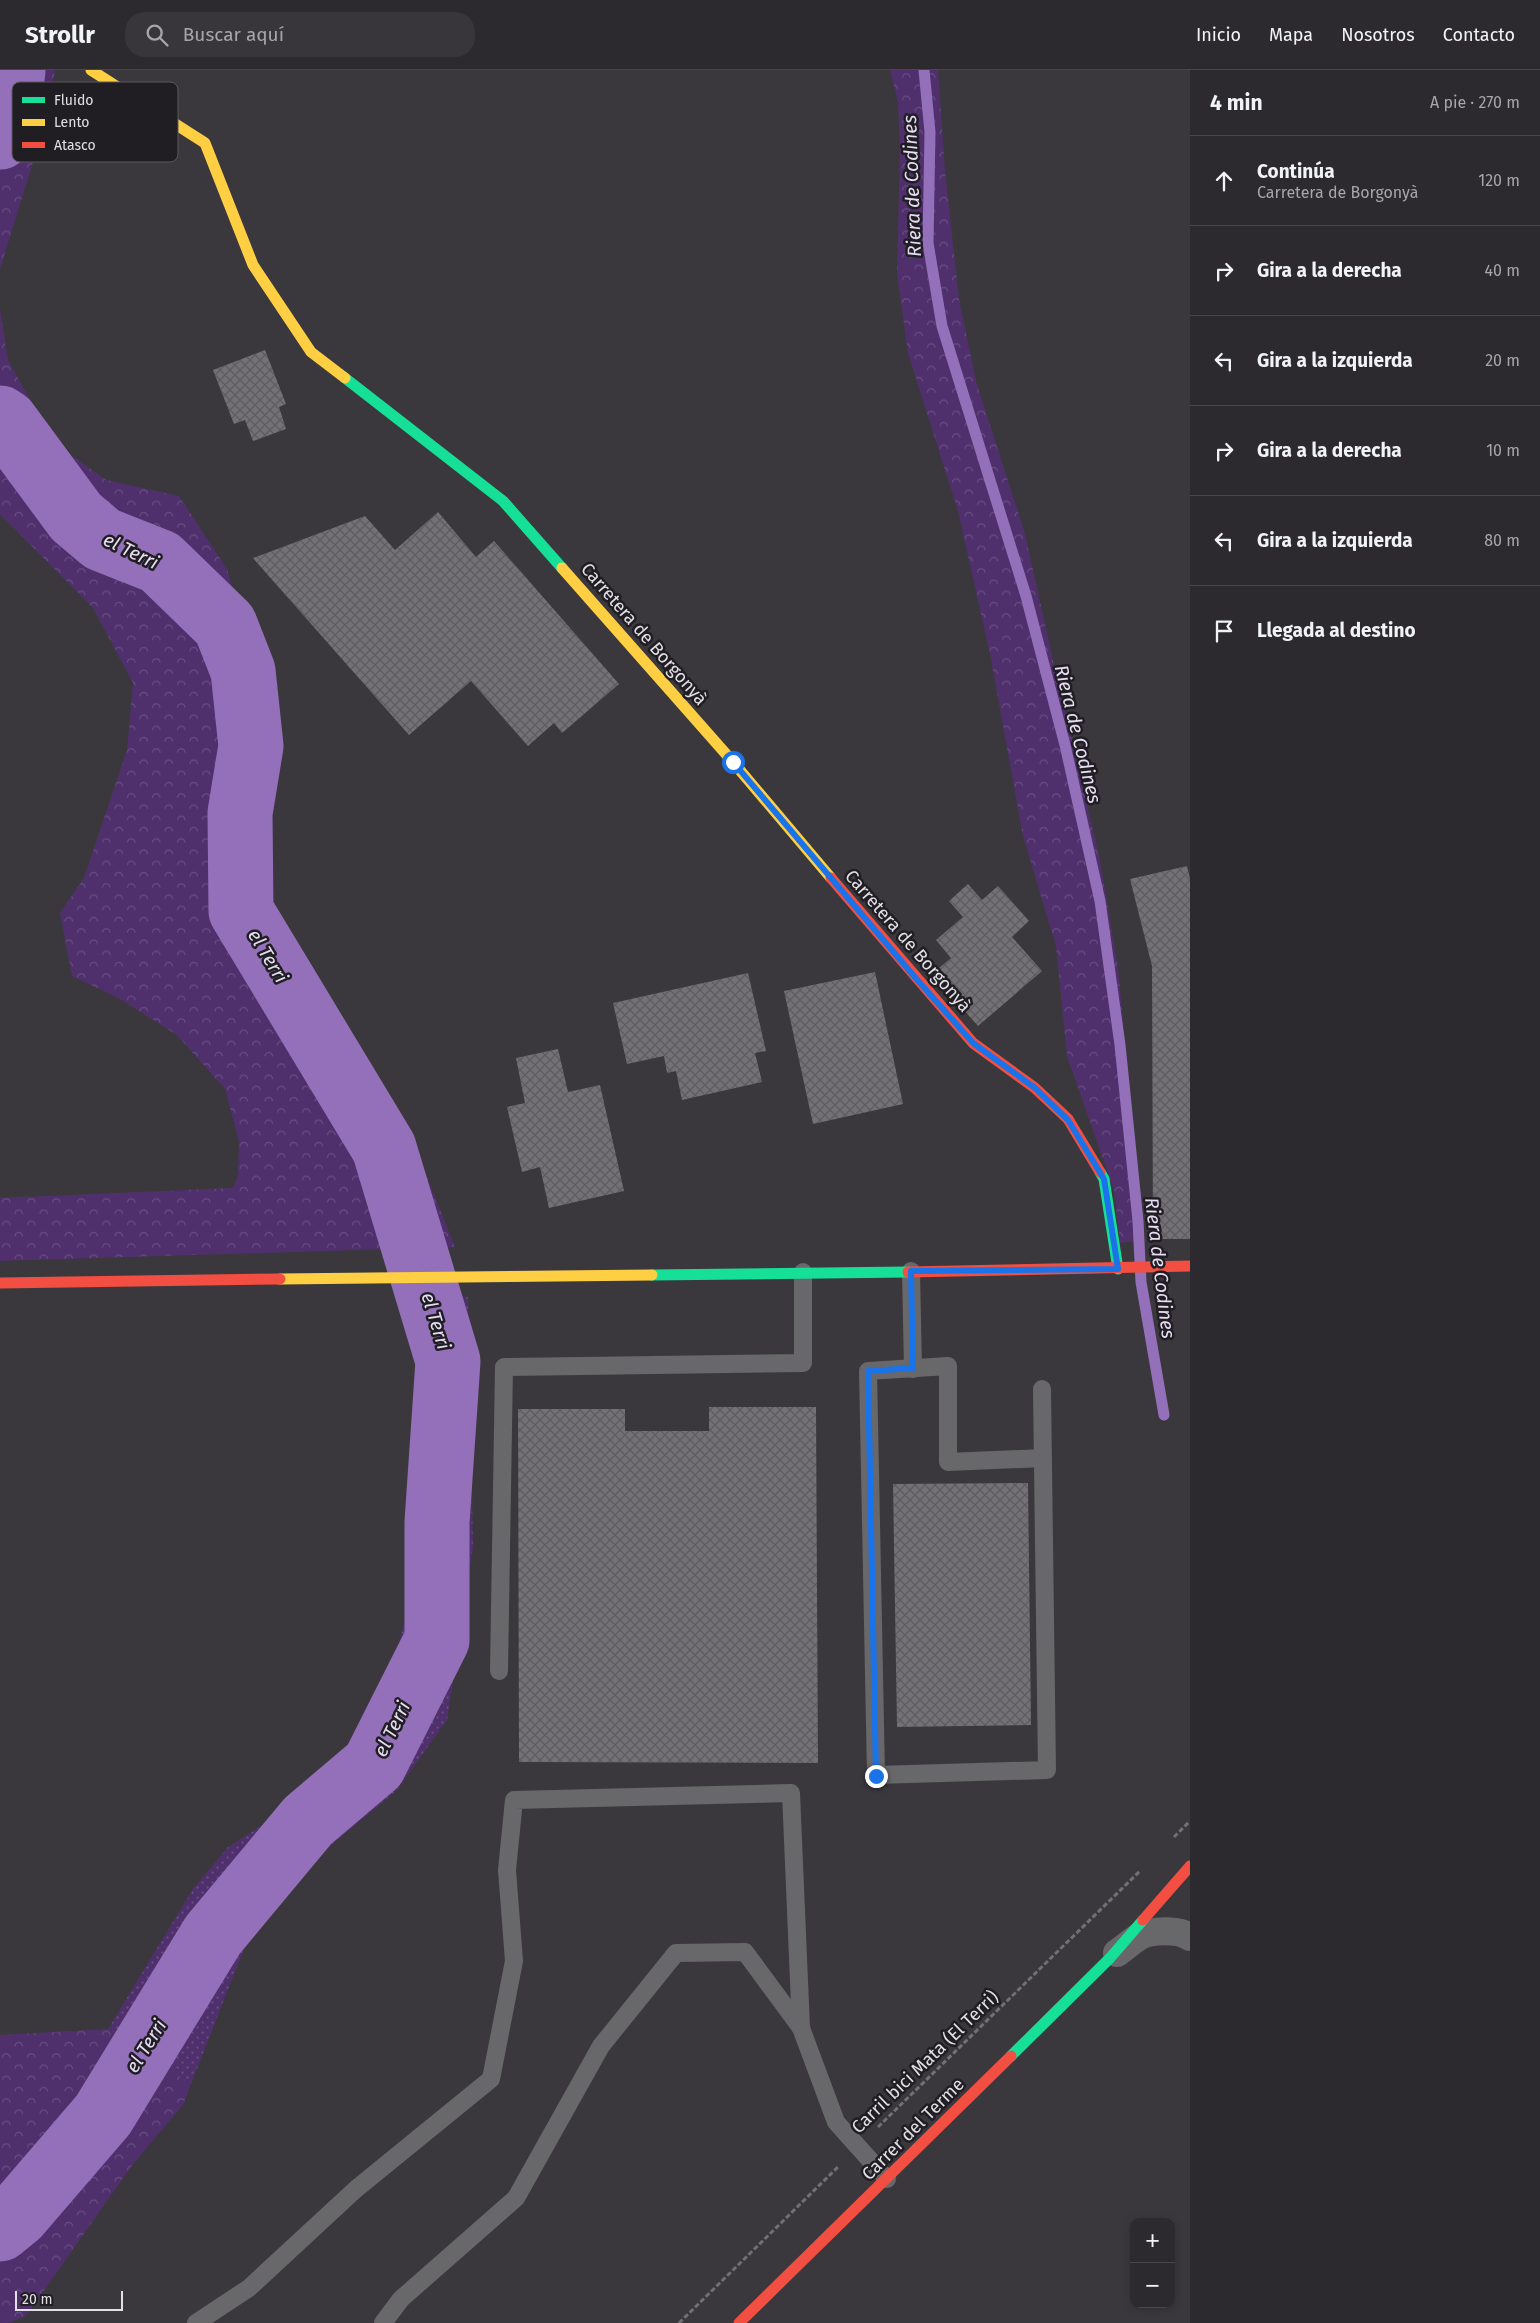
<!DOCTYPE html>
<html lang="es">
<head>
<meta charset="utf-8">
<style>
  body { margin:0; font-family:"Fira Sans",sans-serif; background:#38363a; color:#f1f3f6 }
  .controls { position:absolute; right:15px; bottom:15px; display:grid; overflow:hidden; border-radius:10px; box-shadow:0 2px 8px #0003 }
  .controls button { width:45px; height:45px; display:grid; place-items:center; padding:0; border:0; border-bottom:1px solid #48464a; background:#2c2a2e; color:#f1f3f6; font:25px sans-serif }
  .scale { position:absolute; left:15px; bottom:12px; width:108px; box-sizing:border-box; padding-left:5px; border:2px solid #e2e0e6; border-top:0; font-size:14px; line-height:18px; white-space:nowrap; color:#e2e0e6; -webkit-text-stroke:4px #201e23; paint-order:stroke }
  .stop { position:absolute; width:15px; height:15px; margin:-11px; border:4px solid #1a73e8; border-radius:50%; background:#fff }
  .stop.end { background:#1a73e8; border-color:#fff; box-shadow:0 1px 5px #0008 }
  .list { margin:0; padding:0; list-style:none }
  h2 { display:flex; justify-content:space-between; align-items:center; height:65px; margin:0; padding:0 20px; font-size:21px }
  h2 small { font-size:16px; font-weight:400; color:#a6a7aa }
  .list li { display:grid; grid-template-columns:32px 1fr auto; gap:15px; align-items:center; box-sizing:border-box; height:90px; padding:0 20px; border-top:1px solid #48464a }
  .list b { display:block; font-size:19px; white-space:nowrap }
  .list p { margin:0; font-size:16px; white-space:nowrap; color:#a6a7aa }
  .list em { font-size:16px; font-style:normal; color:#a6a7aa }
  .icon { flex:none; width:28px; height:28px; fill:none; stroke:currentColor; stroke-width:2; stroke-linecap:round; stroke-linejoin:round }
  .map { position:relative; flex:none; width:1190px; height:2253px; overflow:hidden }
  header { display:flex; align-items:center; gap:30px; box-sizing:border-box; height:70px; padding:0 25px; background:#2c2a2e; border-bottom:1px solid #48464a }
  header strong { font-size:24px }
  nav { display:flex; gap:28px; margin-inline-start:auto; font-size:18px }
  .search { width:350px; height:45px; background:#38363a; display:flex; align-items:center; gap:12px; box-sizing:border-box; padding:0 18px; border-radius:20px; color:#a6a7aa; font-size:19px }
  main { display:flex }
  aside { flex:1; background:#2c2a2e }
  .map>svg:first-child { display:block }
  .green { fill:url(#green-dots) }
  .forest { fill:url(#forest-crowns) }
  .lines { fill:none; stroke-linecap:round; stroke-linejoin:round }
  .stream { stroke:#9470bb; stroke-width:11 }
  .river { stroke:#9470bb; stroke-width:65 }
  .building { fill:url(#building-cross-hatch) }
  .path { stroke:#717073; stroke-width:3; stroke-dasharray:5 2.5; stroke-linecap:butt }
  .lane { stroke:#686769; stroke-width:18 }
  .street { stroke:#686769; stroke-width:28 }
  .fast { stroke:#16e098; stroke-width:11 }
  .slow { stroke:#ffcf43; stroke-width:11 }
  .jam { stroke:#f24e42; stroke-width:11 }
  .route { stroke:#1a73e8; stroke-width:6 }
  .labels { text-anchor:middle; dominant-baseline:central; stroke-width:5; stroke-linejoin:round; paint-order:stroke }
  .street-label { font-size:18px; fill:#e2e0e6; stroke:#201e23 }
  .water-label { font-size:19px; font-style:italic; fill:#e6ddf3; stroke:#201e23 }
  .key { fill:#201e23; stroke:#5a585e; stroke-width:1 }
  .key-label { font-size:14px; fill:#e2e0e6 }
</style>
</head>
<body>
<header>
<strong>Strollr</strong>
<div class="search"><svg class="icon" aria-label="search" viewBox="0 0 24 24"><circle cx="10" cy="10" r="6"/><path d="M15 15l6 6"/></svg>Buscar aquí</div>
<nav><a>Inicio</a><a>Mapa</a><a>Nosotros</a><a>Contacto</a></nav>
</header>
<main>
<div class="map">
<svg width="1190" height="2253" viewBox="0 0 1190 2253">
  <defs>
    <pattern id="green-dots" width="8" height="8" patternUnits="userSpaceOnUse" patternTransform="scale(1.25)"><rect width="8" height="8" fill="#4f306d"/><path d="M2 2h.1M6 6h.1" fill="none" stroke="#684e82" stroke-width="1.8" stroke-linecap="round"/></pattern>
    <pattern id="forest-crowns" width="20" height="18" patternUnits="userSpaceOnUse" patternTransform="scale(1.25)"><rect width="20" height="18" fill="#4f306d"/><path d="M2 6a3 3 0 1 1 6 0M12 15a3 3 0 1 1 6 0" fill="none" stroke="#684e82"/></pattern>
    <pattern id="building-cross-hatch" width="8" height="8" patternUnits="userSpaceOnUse" patternTransform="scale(1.25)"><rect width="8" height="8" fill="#737176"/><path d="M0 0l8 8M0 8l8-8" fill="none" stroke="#5e5c60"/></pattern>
  </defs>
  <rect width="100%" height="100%" fill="#3a383d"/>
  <!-- green -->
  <polygon class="green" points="419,1226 468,1227 473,1476 447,1650 396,1721 307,1795 244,1879 191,2014 108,1959 193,1819 228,1777 305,1728 358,1664 397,1581 416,1505 415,1376"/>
  <!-- forest -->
  <g class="forest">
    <polygon points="0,0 55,0 55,2 37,79 0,199"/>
    <polygon points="890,0 938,0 945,101 959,229 976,311 1025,464 1056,604 1100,790 1118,898 1143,1170 1120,1173 1114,1120 1067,986 1056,876 1023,766 990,584 958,441 908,283 897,204 900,78 898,32"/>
    <polygon points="0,239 8,290 54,373 106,410 179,426 227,499 278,677 273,696 252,812 259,834 301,931 391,1032 406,1055 455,1177 0,1191 0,1128 233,1118 238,1106 239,1071 225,1019 177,965 120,929 72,906 60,843 84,808 127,680 133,613 93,538 0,444"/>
    <polygon points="108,1959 191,2014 183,2035 133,2094 26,2246 9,2253 0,2253 0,1965"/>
  </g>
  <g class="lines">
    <!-- stream -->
    <polyline class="stream" points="924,0 930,62 928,173 942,256 1026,526 1065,675 1100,831 1120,975 1138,1151 1141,1212 1164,1345"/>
    <!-- river -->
    <g class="river">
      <polyline points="0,67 8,46 13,0"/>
      <polyline points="0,348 6,352 76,447 102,469 160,492 225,555 243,601 251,676 240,743 241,841 384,1078 448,1291 437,1452 437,1570 374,1695 308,1751 213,1865 103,2045 17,2145 0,2159"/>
    </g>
  </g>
  <!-- building -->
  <g class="building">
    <polygon points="265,280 286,334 279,337 286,359 253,371 245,350 234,354 213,300"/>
    <polygon points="438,442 476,487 494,471 619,614 562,663 554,653 528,676 471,611 409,665 253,488 365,446 395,480"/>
    <polygon points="1187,796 1190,809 1190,1169 1153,1169 1152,896 1130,809"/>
    <polygon points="968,814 982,830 998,816 1029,851 1012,867 1042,901 978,956 932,904 951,888 936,870 963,847 949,831"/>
    <polygon points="875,902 903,1034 813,1054 784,921"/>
    <polygon points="748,903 766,981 755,983 762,1012 682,1030 676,1001 667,1003 664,986 627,994 613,933"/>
    <polygon points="558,979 568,1022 600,1015 624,1121 549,1138 540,1097 522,1102 507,1037 525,1033 516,988"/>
    <polygon points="709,1337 816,1337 818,1693 519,1692 518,1339 625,1339 625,1361 709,1361"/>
    <polygon points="1028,1413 1031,1655 897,1657 893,1414"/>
  </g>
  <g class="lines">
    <!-- path -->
    <g class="path">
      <polyline points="1174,1767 1190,1751"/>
      <polyline points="878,2057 1140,1801"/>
      <polyline points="679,2253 838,2097"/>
    </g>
    <!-- lane -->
    <g class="lane">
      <polyline points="911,1201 913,1299"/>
      <polyline points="1042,1319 1047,1700 876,1705 868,1301 948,1296 948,1392 1043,1388"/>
      <polyline points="499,1601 504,1297 803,1293 803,1202"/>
      <polyline points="196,2253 249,2218 356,2119 491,2009 514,1891 507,1800 514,1730 791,1723 801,1958"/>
      <polyline points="383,2253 401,2229 516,2128 601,1976 676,1883 745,1882 801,1958 836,2052 887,2109"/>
    </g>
    <!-- street -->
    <path class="street" d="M1117,1883C1124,1878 1132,1871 1140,1866C1152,1860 1178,1859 1190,1867"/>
    <!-- fast -->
    <g class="fast">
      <polyline points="345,308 503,431 562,498"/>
      <polyline points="1100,1102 1104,1109 1118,1199"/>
      <polyline points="652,1205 908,1202"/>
      <polyline points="1011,1986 1110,1888 1143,1850"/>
    </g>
    <!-- slow -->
    <g class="slow">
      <polyline points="91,0 205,73 253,195 311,282 345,308"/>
      <polyline points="562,498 733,692 831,808"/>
      <polyline points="280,1209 652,1205"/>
    </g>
    <!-- jam -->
    <g class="jam">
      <polyline points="831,808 973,973 1035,1018 1068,1049 1100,1102"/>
      <polyline points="908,1202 1190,1196"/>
      <polyline points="0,1213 280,1209"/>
      <polyline points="1143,1850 1190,1796"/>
      <polyline points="739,2253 1011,1986"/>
    </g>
  </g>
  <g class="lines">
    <!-- route -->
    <polyline class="route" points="733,692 913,905 973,973 1035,1018 1068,1050 1104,1109 1118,1199 911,1201 913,1298 868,1301 876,1706"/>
  </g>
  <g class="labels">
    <!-- street labels -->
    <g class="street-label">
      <text transform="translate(644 564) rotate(49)">Carretera de Borgonyà</text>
      <text transform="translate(908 871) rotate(49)">Carretera de Borgonyà</text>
      <text transform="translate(925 1992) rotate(-44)">Carril bici Mata (El Terri)</text>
      <text transform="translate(913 2059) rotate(-45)">Carrer del Terme</text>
    </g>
    <!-- water labels -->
    <g class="water-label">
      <text transform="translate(912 116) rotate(-92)">Riera de Codines</text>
      <text transform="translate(131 481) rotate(26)">el Terri</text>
      <text transform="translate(1078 664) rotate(76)">Riera de Codines</text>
      <text transform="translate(268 886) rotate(59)">el Terri</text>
      <text transform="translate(1160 1198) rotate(83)">Riera de Codines</text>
      <text transform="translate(436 1251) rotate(73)">el Terri</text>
      <text transform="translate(392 1659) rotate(-64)">el Terri</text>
      <text transform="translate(146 1976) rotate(-58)">el Terri</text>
    </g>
  </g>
  <!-- legend -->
  <rect x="12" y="12" width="166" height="80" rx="8" class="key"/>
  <rect x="22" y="27" width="23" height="6" fill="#16e098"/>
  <rect x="22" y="49" width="23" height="7" fill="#ffcf43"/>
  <rect x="22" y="72" width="23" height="6" fill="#f24e42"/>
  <g class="key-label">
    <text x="54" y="35">Fluido</text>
    <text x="54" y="57">Lento</text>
    <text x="54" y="80">Atasco</text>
  </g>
</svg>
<div class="controls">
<button>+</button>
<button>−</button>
</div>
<div class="scale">20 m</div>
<div class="stop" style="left:733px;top:692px"></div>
<div class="stop end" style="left:876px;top:1706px"></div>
</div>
<aside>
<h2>4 min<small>A pie · 270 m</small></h2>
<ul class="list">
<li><svg class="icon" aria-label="ahead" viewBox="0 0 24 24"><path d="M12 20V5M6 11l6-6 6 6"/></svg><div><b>Continúa</b><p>Carretera de Borgonyà</p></div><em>120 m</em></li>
<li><svg class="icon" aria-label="right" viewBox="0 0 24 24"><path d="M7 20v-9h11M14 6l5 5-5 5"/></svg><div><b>Gira a la derecha</b></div><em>40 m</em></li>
<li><svg class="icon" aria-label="left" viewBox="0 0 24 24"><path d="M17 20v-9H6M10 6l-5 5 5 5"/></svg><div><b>Gira a la izquierda</b></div><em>20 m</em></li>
<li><svg class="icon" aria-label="right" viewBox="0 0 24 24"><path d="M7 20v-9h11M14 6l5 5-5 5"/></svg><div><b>Gira a la derecha</b></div><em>10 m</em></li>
<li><svg class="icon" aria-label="left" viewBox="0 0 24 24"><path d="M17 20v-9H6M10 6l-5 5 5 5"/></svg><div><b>Gira a la izquierda</b></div><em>80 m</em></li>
<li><svg class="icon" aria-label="arrive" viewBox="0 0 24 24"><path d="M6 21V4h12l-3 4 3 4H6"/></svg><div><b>Llegada al destino</b></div></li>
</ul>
</aside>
</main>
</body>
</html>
